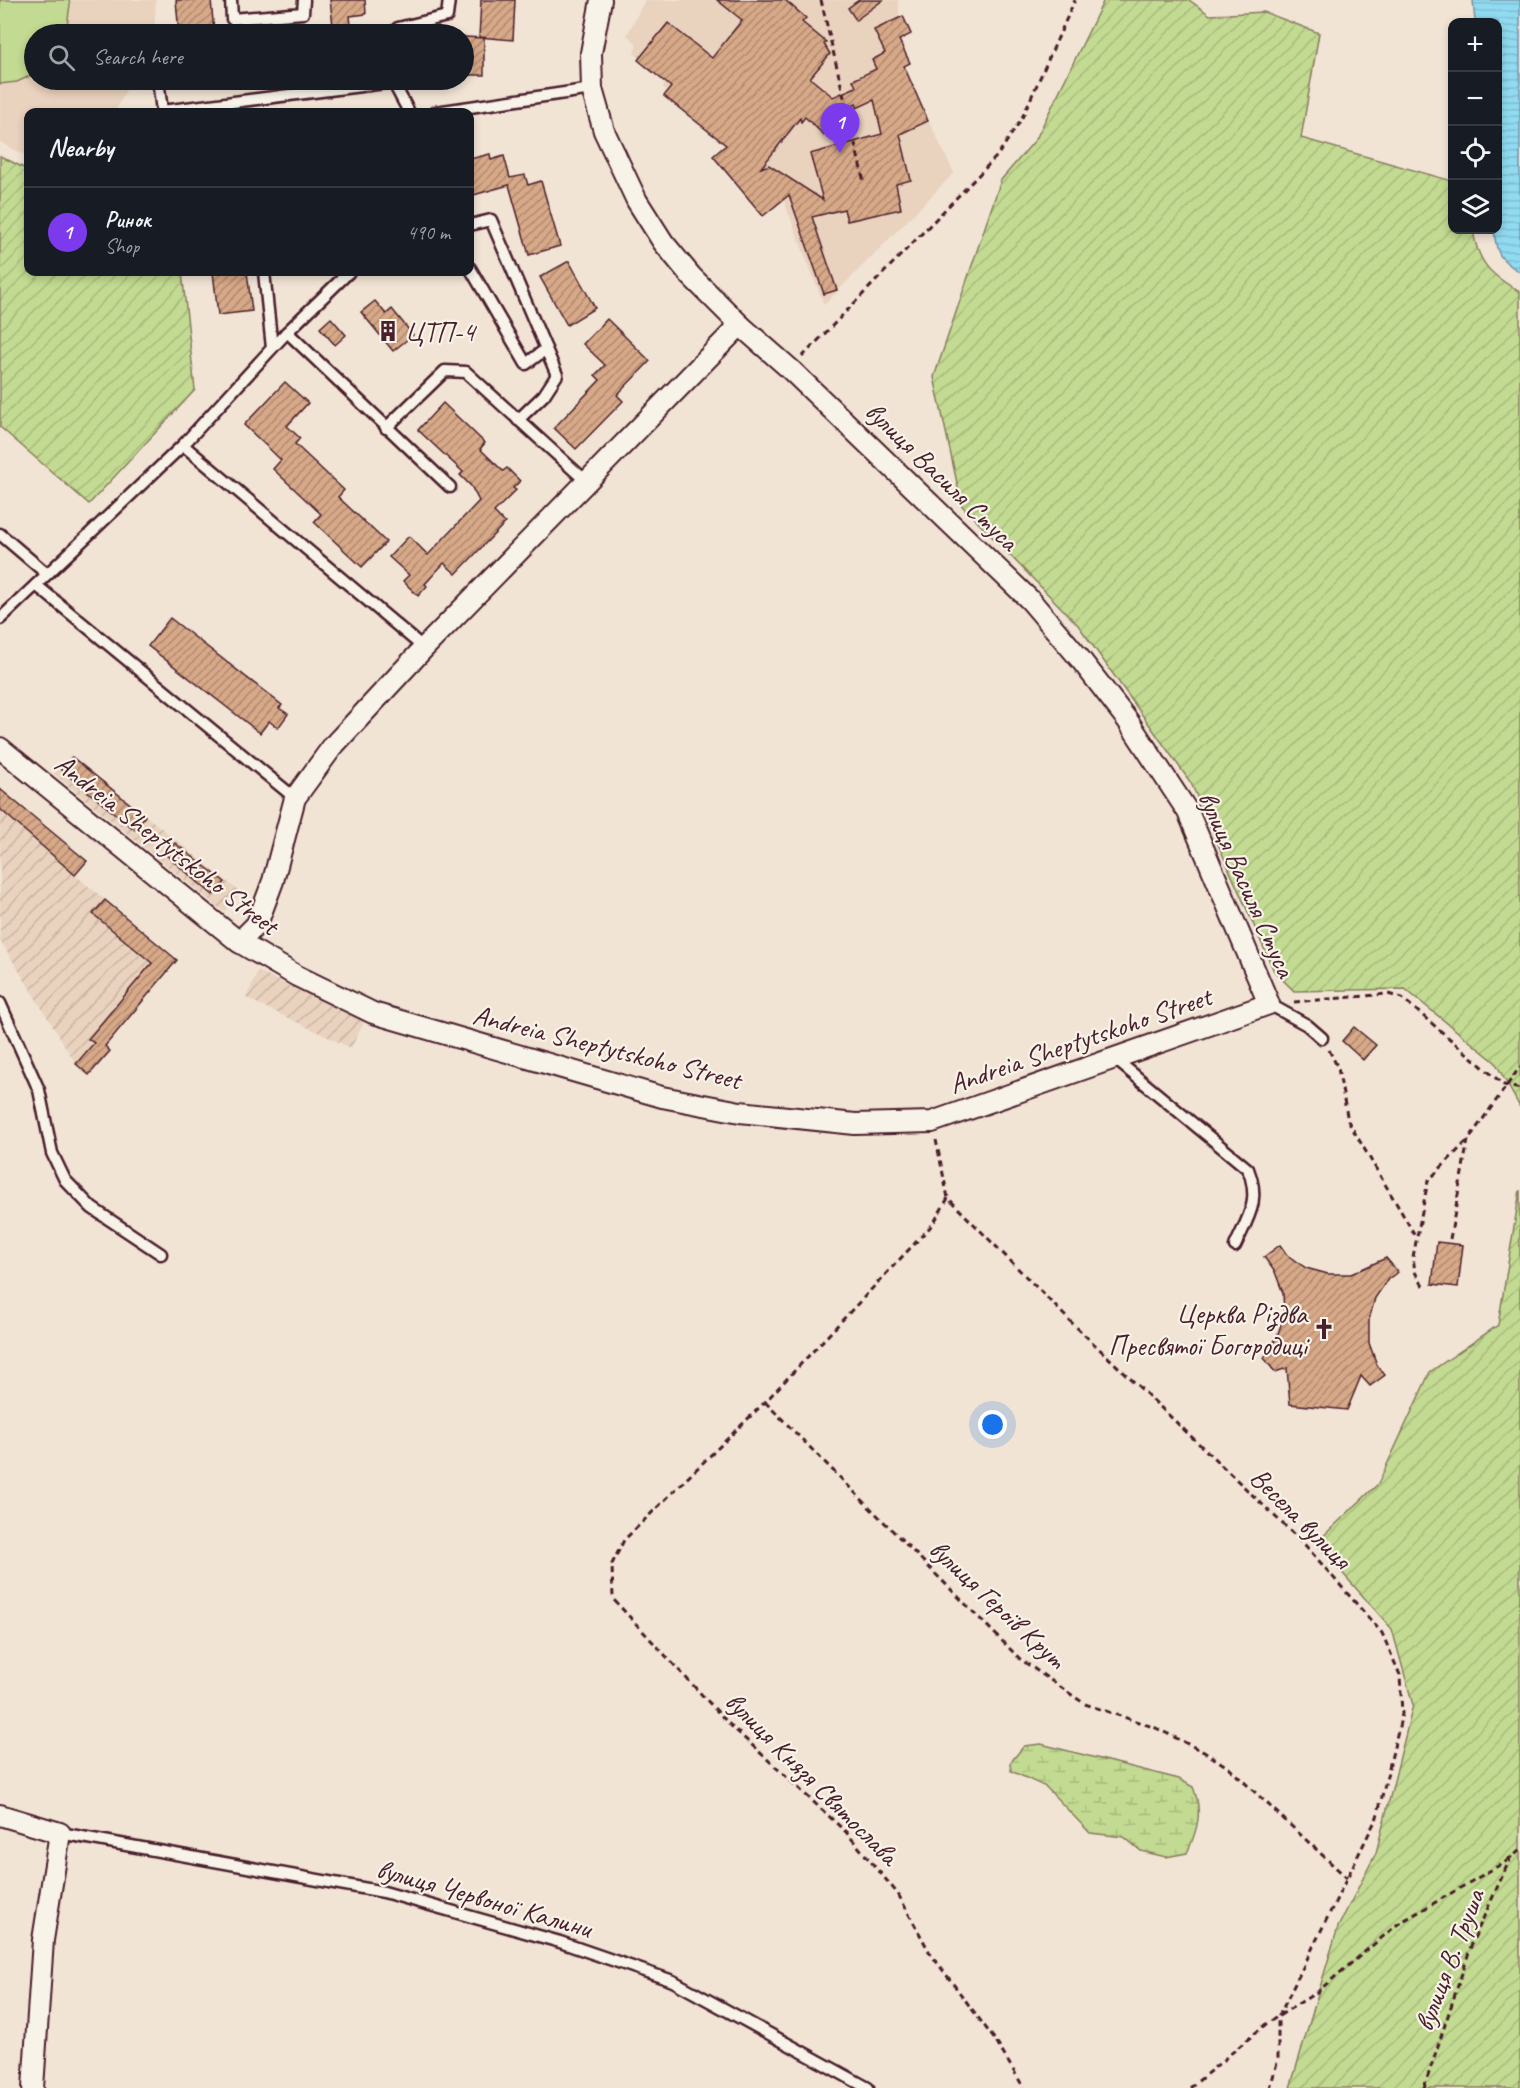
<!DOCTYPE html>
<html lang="en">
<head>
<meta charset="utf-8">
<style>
  body { margin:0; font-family:Caveat,sans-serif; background:#20242c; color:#f1f3f6 }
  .controls { position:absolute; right:18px; top:18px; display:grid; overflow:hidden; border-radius:12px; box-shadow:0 3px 9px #0003 }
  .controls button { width:54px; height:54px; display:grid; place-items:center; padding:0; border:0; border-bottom:2px solid #363941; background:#171b24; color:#f1f3f6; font:30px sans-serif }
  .you { position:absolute; left:993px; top:1425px; width:21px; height:21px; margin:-15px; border:4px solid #fff; border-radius:50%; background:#1a73e8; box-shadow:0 0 0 9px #1a73e833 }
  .badge { display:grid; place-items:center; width:39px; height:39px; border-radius:50%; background:#7c3aed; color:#fff; font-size:20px; font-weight:700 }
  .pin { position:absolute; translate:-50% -50px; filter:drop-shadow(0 2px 3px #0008) }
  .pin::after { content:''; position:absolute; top:32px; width:21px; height:18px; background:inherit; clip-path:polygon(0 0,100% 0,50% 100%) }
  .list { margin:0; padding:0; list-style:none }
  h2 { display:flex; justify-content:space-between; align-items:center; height:78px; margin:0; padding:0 24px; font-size:26px }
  h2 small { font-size:20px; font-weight:400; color:#9ea1a6 }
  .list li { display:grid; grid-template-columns:39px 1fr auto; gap:18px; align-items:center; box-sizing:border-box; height:90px; padding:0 24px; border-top:2px solid #363941 }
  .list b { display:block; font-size:22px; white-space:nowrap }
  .list p { margin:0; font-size:20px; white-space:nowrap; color:#9ea1a6 }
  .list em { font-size:20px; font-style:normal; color:#9ea1a6 }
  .icon { flex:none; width:33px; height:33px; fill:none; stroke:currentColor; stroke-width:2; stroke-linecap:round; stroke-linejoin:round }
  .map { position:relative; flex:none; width:1520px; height:2088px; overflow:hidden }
  .search { position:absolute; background:#171b24; box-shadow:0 3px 9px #0003; left:24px; top:24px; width:450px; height:66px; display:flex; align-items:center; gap:15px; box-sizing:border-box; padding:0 21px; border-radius:33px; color:#9ea1a6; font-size:22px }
  .panel { position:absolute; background:#171b24; box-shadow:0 3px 9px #0003; left:24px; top:108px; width:450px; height:168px; border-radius:12px }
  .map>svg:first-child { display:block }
  .built { fill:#e9d2be }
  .industrial { fill:url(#industrial-furrows) }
  .wetland { fill:url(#wetland-marsh); stroke:#867c5e; stroke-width:1.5 }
  .garden { fill:url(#garden-furrows); stroke:#867c5e; stroke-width:1.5 }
  .pitch { fill:#c2da91; stroke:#867c5e; stroke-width:1.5 }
  .water { fill:url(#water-rules); stroke:#7490a2; stroke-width:1.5 }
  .building { fill:url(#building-hatch); stroke:#4a1f2b; stroke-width:1.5; fill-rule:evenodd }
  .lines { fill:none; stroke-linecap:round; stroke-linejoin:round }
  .service-casing { stroke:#4a1f2b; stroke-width:15 }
  .minor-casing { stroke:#4a1f2b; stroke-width:24 }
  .path { stroke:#4a1f2b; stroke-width:3; stroke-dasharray:6 4.5; stroke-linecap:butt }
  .service { stroke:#f7f3e8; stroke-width:10 }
  .minor { stroke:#f7f3e8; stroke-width:20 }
  .labels { text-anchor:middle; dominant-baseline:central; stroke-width:4.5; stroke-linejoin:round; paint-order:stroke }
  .poi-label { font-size:28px; fill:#4a1f2b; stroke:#f7f3e8; text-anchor:start }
  .street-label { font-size:28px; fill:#4a1f2b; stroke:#f7f3e8 }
</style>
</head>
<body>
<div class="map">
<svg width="1520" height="2088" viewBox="0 0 1520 2088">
  <defs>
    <pattern id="industrial-furrows" width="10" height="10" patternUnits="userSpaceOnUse" patternTransform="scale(1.5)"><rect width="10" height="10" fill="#e9d2be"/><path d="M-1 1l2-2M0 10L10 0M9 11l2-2" fill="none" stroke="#c9b4a3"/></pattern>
    <pattern id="wetland-marsh" width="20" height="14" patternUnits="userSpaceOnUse" patternTransform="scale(1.5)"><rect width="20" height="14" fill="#c2da91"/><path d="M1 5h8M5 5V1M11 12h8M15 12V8" fill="none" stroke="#a8bb7d"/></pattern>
    <pattern id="garden-furrows" width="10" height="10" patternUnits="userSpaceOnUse" patternTransform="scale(1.5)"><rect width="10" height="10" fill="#c2da91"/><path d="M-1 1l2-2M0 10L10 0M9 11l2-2" fill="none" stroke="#a8bb7d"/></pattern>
    <pattern id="water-rules" width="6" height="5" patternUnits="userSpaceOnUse" patternTransform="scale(1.5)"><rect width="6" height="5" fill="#90dbf1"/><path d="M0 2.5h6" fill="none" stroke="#7ebccf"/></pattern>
    <pattern id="building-hatch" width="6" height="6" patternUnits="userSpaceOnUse" patternTransform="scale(1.5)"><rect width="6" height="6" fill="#d7a988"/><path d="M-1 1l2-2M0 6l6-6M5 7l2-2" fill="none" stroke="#b0896f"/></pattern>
  </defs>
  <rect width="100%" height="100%" fill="#f1e4d5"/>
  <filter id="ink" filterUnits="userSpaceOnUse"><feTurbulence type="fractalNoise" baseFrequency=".0167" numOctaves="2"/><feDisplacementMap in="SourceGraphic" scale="12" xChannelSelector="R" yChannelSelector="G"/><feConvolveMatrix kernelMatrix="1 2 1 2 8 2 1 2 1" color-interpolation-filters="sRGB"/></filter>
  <g filter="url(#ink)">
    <!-- built -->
    <g class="built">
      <polygon points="0,0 156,0 154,34 34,34 34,80 131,80 115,112 28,112 28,157 0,142"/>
      <polygon points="645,0 898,0 905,72 954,173 824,305 782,196 663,87 667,80 634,53 637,44 627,35"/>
    </g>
    <!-- industrial -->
    <g class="industrial">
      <polygon points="71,755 240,892 224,912 54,774"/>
      <polygon points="0,789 87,861 75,875 177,960 105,1046 110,1051 89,1075 76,1064 0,940"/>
      <polygon points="258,971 364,1022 351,1048 246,998"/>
    </g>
    <!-- wetland -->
    <path class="wetland" d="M1041,1744L1179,1779L1193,1787C1203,1811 1198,1829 1187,1853L1166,1857L1141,1851L1124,1837L1090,1833L1046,1787L1011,1771L1010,1763L1024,1746Z"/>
    <!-- garden -->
    <g class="garden">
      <path d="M1104,0H1189L1210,15L1264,12L1319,33L1301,138L1452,181V230H1473C1478,264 1491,275 1520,292V1107L1495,1062L1405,989L1294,991L1274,971L1191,783L1078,625L962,506L934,377L1001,180L1036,139Z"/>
      <polygon points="0,156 28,170 28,272 182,272 195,390 89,504 0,427"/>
      <polygon points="1520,1190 1520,2088 1290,2088 1338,1927 1376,1853 1413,1705 1392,1629 1316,1543 1378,1484 1430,1372 1498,1325"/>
    </g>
    <!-- pitch -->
    <polygon class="pitch" points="0,0 69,0 70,4 66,34 34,34 34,74 17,82 0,84"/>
    <!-- water -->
    <path class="water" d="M1473,0H1520V272C1499,259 1496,254 1494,230H1498V22H1475Z"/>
    <!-- building -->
    <g class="building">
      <polygon points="176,0 211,0 214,32 179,34"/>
      <polygon points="330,0 365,0 366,14 350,16 352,34 334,34"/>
      <polygon points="481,0 515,0 513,40 479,37"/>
      <path d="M717,0H785L806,18L802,22L826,42L824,44L830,54L810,78L833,97L856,87L853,80L876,69L872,60L885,53L874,30L903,16L911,34L899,40L910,63L904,66L928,121L900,134L911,180L896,184L901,209L847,221L844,209L812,217L837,290L824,294L789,195L763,216L713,156L726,145L664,96L671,87L638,60L668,23L712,58L742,20ZM874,100L882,134L810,154L823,200L769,165L761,168L800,118L801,122L805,117L824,135L856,103L857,108Z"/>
      <polygon points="859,0 883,0 856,20 848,8"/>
      <polygon points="464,37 484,38 484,75 464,75"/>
      <polygon points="490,154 491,160 504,156 510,178 525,175 528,185 541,181 560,246 529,255 509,185 470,196 470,159"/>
      <polygon points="569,261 595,308 567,325 540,277"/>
      <polygon points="213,272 247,272 252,311 218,315"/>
      <polygon points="375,301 386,314 392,309 413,335 393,351 361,312"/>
      <polygon points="331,318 346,335 335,345 320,328"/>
      <polygon points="607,319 650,361 617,395 623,401 576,449 554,428 600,380 595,375 605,365 583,344"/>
      <polygon points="285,382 308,403 287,426 300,438 295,444 344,490 338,497 386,542 362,567 314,522 321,514 273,469 281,460 244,425"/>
      <polygon points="443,403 485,443 480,449 503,471 507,468 520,481 513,488 516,490 494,512 505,523 456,574 444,563 425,584 427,586 418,596 403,581 409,575 389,557 409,536 428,555 479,501 471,486 460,475 463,472 418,430"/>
      <polygon points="170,618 282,705 279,708 288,714 278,728 269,721 260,733 148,646"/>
      <polygon points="72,757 145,816 135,830 61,770"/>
      <polygon points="0,789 87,861 75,875 0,809"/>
      <polygon points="175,843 225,882 213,895 166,855"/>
      <polygon points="105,900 177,960 105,1046 110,1051 89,1075 76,1064 94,1043 88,1039 152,963 93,914"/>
      <polygon points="1354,1027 1376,1045 1363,1060 1342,1041"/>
      <polygon points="1437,1242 1463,1245 1458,1287 1432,1284"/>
      <polygon points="1280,1245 1287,1255 1306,1268 1328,1274 1351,1274 1386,1258 1398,1272 1388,1279 1375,1298 1369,1320 1369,1343 1377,1365 1385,1375 1370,1386 1361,1376 1347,1410 1290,1404 1287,1368 1275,1372 1264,1358 1277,1337 1284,1315 1283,1293 1275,1272 1264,1257"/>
    </g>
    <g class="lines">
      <defs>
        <g id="service">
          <polyline points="231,0 232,19 303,13 304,0"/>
          <polyline points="398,34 398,28 447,16 449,0"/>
          <polyline points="158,80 162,111 393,82 409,112"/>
          <polyline points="436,112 592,89"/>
          <polyline points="470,225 491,220 557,375 544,395 518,420"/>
          <polyline points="470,268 526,364 546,349"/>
          <polyline points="264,272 272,348"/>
          <polyline points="287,332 450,487"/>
          <polyline points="386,428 445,371 466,372 588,483"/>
          <polyline points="183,445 424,648"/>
          <polyline points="0,534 47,574"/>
          <polyline points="36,585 295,798"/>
          <polyline points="0,619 183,445 287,332 349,272"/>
          <polyline points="0,1003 39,1090 52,1153 65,1180 92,1208 161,1254"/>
          <polyline points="1269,1004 1307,1025 1322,1038"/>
          <path d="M1115,1059L1248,1169C1261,1201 1248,1217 1235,1246"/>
          <polyline points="60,1833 384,1892 560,1942 673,1981 868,2088"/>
        </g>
        <g id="minor">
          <polyline points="0,748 239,942 297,976 373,1013 662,1097 740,1112 855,1124 932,1122 1269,1004 1188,812 1128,721 1081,660 1030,600 790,369 740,325 691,276 663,242 637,201 604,131 592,89 591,53 601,0"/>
          <polyline points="239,942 257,924 273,881 295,798 333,746 424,648 740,325"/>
          <polyline points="0,1815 60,1833 43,1940 33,2088"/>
        </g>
      </defs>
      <!-- service casing -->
      <use href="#service" class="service-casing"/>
      <!-- minor casing -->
      <use href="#minor" class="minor-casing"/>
      <!-- path -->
      <g class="path">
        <polyline points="821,0 864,182"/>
        <polyline points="802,357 997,156 1021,120 1075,0"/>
        <polyline points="1294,1002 1388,994 1402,998 1504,1085 1520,1089"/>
        <polyline points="1329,1050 1338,1068 1348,1121 1416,1237"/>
        <polyline points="936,1140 948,1198 1070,1321 1305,1545 1382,1633 1400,1675 1402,1714 1377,1817 1278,2018 1278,2059 1270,2088"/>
        <polyline points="948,1198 933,1224 765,1402 624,1540 612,1564 613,1599 728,1723 846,1832 898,1894 930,1953 995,2040 1024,2088"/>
        <polyline points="1450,1239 1468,1140 1520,1067"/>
        <polyline points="1423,1286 1415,1272 1413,1257 1428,1181 1468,1140"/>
        <polyline points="765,1402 1020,1659 1085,1704 1156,1728 1206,1753 1229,1768 1347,1878"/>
        <polyline points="1190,2088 1266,2024 1317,1992 1398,1924 1510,1859"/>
        <polyline points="1424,2088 1472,1943 1510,1859 1520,1850"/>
      </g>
      <!-- service -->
      <use href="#service" class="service"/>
      <!-- minor -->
      <use href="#minor" class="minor"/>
    </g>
  </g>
  <!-- icons -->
  <defs>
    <symbol id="building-bare" viewBox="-9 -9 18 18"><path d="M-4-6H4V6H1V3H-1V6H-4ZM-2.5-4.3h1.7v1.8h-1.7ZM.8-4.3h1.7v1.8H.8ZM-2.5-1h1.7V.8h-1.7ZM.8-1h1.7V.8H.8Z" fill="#4a1f2b" stroke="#f7f3e8" stroke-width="2.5" paint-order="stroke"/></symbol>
    <symbol id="church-bare" viewBox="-9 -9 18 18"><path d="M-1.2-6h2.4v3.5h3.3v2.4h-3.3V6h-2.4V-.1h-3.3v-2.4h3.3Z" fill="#4a1f2b" stroke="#f7f3e8" stroke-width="2.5" paint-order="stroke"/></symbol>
  </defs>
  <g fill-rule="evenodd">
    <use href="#building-bare" x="373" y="316" width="30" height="30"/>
    <use href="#church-bare" x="1309" y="1314" width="30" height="30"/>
  </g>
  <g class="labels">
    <!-- poi labels -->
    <g class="poi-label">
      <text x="405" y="331">ЦТП-4</text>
      <text x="1307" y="1313" text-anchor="end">Церква Різдва<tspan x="1307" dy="32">Пресвятої Богородиці</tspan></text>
    </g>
    <!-- street labels -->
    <g class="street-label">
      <text transform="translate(942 476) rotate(44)">вулиця Василя Стуса</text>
      <text transform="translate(167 844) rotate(38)">Andreia Sheptytskoho Street</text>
      <text transform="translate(1247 884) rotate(66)">вулиця Василя Стуса</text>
      <text transform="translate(1080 1040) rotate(-19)">Andreia Sheptytskoho Street</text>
      <text transform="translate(607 1047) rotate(14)">Andreia Sheptytskoho Street</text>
      <text transform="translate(1301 1518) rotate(45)">Весела вулиця</text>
      <text transform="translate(998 1604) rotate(43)">вулиця Героїв Крут</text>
      <text transform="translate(812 1778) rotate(45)">вулиця Князя Святослава</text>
      <text transform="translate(484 1898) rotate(16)">вулиця Червоної Калини</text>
      <text transform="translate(1449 1960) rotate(-69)">вулиця В. Труша</text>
    </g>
  </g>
</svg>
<div class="controls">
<button>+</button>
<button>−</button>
<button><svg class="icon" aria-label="locate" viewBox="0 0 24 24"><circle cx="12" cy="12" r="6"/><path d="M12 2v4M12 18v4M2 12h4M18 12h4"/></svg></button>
<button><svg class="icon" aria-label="layers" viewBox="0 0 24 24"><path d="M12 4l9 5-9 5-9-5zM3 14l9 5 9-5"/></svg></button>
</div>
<div class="you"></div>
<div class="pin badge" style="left:840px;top:153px">1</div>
<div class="search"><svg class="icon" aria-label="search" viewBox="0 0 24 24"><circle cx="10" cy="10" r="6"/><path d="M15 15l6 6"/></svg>Search here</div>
<section class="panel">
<h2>Nearby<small></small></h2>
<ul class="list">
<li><span class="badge">1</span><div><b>Ринок</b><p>Shop</p></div><em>490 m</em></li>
</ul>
</section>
</div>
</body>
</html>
